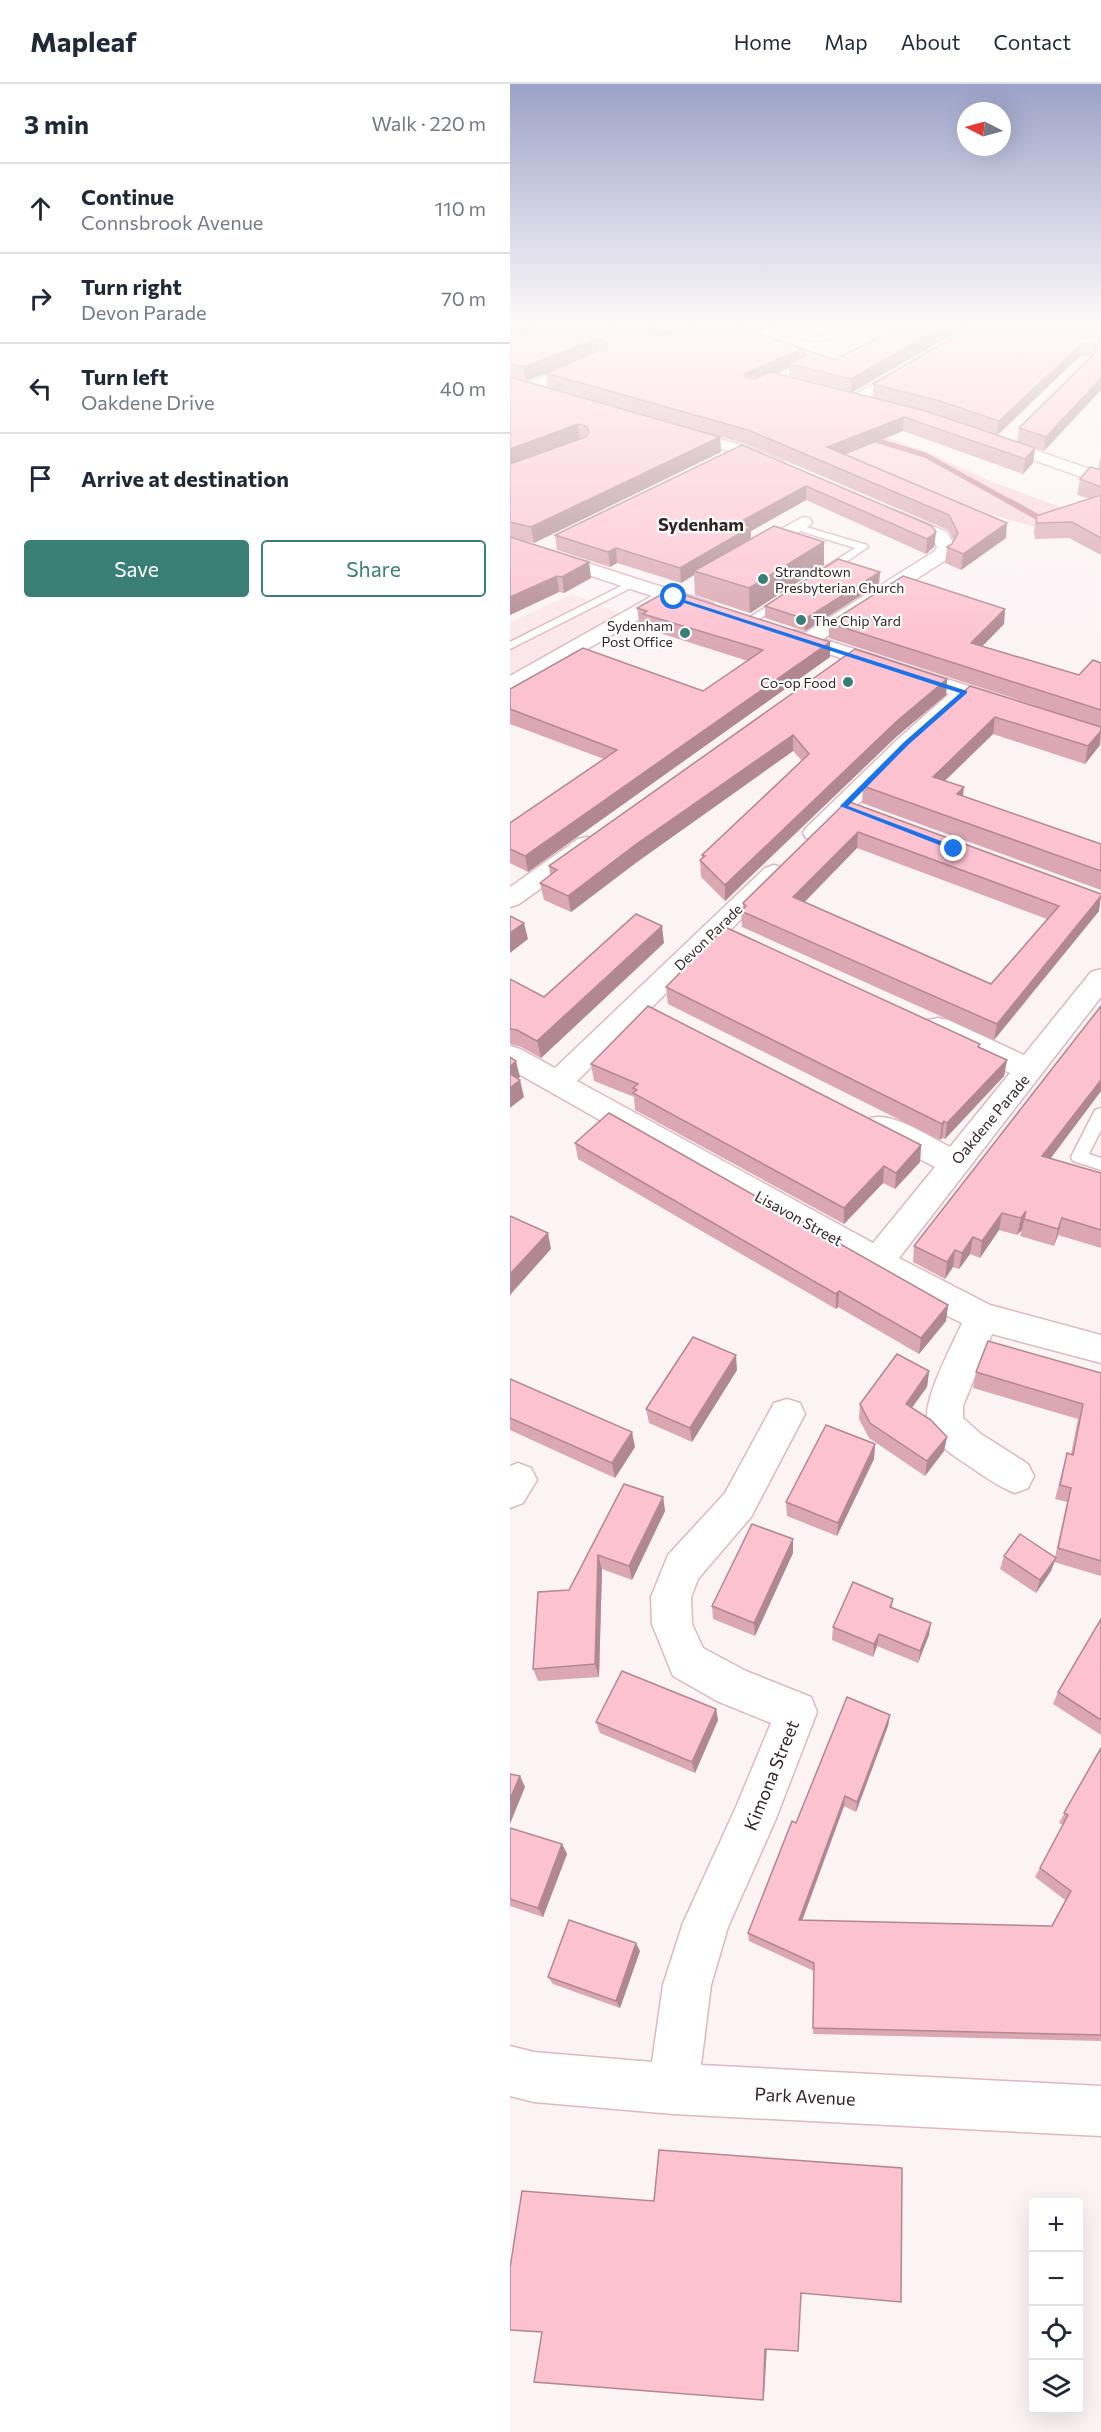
<!DOCTYPE html>
<html lang="en">
<head>
<meta charset="utf-8">
<style>
  body { margin:0; font-family:Commissioner,sans-serif; background:#f6f6f7; color:#1f2937 }
  .controls { position:absolute; right:18px; bottom:18px; display:grid; overflow:hidden; border-radius:6px; box-shadow:0 6px 24px #0002 }
  .controls button { width:54px; height:54px; display:grid; place-items:center; padding:0; border:0; border-bottom:2px solid #e0e1e3; background:#fff; color:#1f2937; font:30px sans-serif }
  .compass { position:absolute; left:447px; top:18px; width:54px; height:54px; border-radius:50%; background:#fff; box-shadow:0 6px 24px #0002; rotate:276deg }
  .stop { position:absolute; width:18px; height:18px; margin:-14px; border:4px solid #1a73e8; border-radius:50%; background:#fff }
  .stop.end { background:#1a73e8; border-color:#fff; box-shadow:0 2px 6px #0008 }
  .list { margin:0; padding:0; list-style:none }
  h2 { display:flex; justify-content:space-between; align-items:center; height:78px; margin:0; padding:0 24px; font-size:26px }
  h2 small { font-size:20px; font-weight:400; color:#747a83 }
  .list li { display:grid; grid-template-columns:39px 1fr auto; gap:18px; align-items:center; box-sizing:border-box; height:90px; padding:0 24px; border-top:2px solid #e0e1e3 }
  .list b { display:block; font-size:22px; white-space:nowrap }
  .list p { margin:0; font-size:20px; white-space:nowrap; color:#747a83 }
  .list em { font-size:20px; font-style:normal; color:#747a83 }
  .actions { display:flex; gap:12px; padding:18px 24px }
  .actions a { flex:1; padding:14px 0; border:2px solid #3a7f75; border-radius:6px; text-align:center; font-size:21px; color:#3a7f75 }
  .actions .main { background:#3a7f75; color:#fff }
  .icon { flex:none; width:33px; height:33px; fill:none; stroke:currentColor; stroke-width:2; stroke-linecap:round; stroke-linejoin:round }
  .map { position:relative; flex:none; width:591px; height:2348px; overflow:hidden }
  header { display:flex; align-items:center; gap:36px; box-sizing:border-box; height:84px; padding:0 30px; background:#fff; border-bottom:2px solid #e0e1e3 }
  header strong { font-size:28px }
  nav { display:flex; gap:33px; margin-inline-start:auto; font-size:21px }
  main { display:flex }
  aside { flex:1; background:#fff }
  .map>svg:first-child { display:block }
  .built { fill:#fbe7eb }
  .green { fill:#f9d3dc }
  .lines { fill:none; stroke-linecap:round; stroke-linejoin:round }
  .stream-far1 { stroke:#cb8698; stroke-width:5 }
  .stream { stroke:#cb8698; stroke-width:6 }
  .service-casing { stroke:#dfb7c0; stroke-width:3 }
  .minor-casing { stroke:#dfb7c0; stroke-width:3 }
  .service { fill:#fff; fill-rule:evenodd }
  .minor { fill:#fff; fill-rule:evenodd }
  .wall { fill:#daa7b3; fill-rule:evenodd }
  .shaded-wall { fill:#b18892 }
  .building { fill:#fdc2d0; stroke:#b18892; stroke-width:1.5; fill-rule:evenodd }
  .route { fill:#1a73e8 }
  .poi-dot { fill:#3a7f75; stroke:#fff; stroke-width:2 }
  .labels { text-anchor:middle; dominant-baseline:central; stroke-width:4.5; stroke-linejoin:round; paint-order:stroke }
  .far-poi-label { font-size:14px; fill:#332428; stroke:#fff; text-anchor:start }
  .far-street-label { font-size:14px; fill:#332428; stroke:#fff }
  .street-label { font-size:15px; fill:#332428; stroke:#fff }
  .far-district-label { font-size:18px; font-weight:bold; fill:#332428; stroke:#fff }
  .near-street-label { font-size:18px; fill:#332428; stroke:#fff }
</style>
</head>
<body>
<header>
<strong>Mapleaf</strong>
<nav><a>Home</a><a>Map</a><a>About</a><a>Contact</a></nav>
</header>
<main>
<aside>
<h2>3 min<small>Walk · 220 m</small></h2>
<ul class="list">
<li><svg class="icon" aria-label="ahead" viewBox="0 0 24 24"><path d="M12 20V5M6 11l6-6 6 6"/></svg><div><b>Continue</b><p>Connsbrook Avenue</p></div><em>110 m</em></li>
<li><svg class="icon" aria-label="right" viewBox="0 0 24 24"><path d="M7 20v-9h11M14 6l5 5-5 5"/></svg><div><b>Turn right</b><p>Devon Parade</p></div><em>70 m</em></li>
<li><svg class="icon" aria-label="left" viewBox="0 0 24 24"><path d="M17 20v-9H6M10 6l-5 5 5 5"/></svg><div><b>Turn left</b><p>Oakdene Drive</p></div><em>40 m</em></li>
<li><svg class="icon" aria-label="arrive" viewBox="0 0 24 24"><path d="M6 21V4h12l-3 4 3 4H6"/></svg><div><b>Arrive at destination</b></div></li>
</ul>
<div class="actions"><a class="main">Save</a><a>Share</a></div>
</aside>
<div class="map">
<svg width="591" height="2348" viewBox="0 0 591 2348">
  <rect width="100%" height="100%" fill="#fcf3f5"/>
  <!-- built -->
  <polygon class="built" points="61,510 110,529 0,590 0,539"/>
  <!-- green -->
  <polygon class="green" points="67,245 420,369 480,397 553,424 526,443 483,431 470,433 100,273"/>
  <g class="lines">
    <!-- stream-far1 -->
    <polyline class="stream-far1" points="355,353 415,371 502,419"/>
    <!-- stream -->
    <polyline class="stream" points="499,417 538,439"/>
    <defs>
      <g id="service">
        <path d="M268,239H276L275,243C283,246 294,252 303,253C323,253 339,239 359,239L318,256L299,257L268,246Z"/>
        <polygon points="296,443 357,461 358,463 317,491 309,491 309,487 345,464 293,448 291,446"/>
        <polygon points="121,497 125,498 125,502 0,565 0,558"/>
        <polygon points="275,511 280,514 279,516 243,539 239,540 234,537"/>
        <polygon points="591,1024 591,1046 579,1070 591,1074 591,1086 563,1077 561,1073 585,1026"/>
      </g>
      <g id="minor">
        <polygon points="467,239 485,239 349,319 344,321 336,316"/>
        <polygon points="79,274 84,275 86,278 84,281 22,307 17,309 9,304 12,301"/>
        <polygon points="168,343 238,363 273,377 275,381 273,385 261,385 226,369 162,351 160,348 162,345"/>
        <polygon points="482,351 591,389 591,400 476,359 474,356"/>
        <polygon points="384,426 437,448 445,463 439,474 313,555 505,617 508,622 505,627 497,628 458,616 404,665 314,754 305,756 296,754 293,749 296,744 388,655 439,610 277,556 274,552 277,548 284,546 295,549 425,467 427,463 423,455 378,435 375,431 378,427"/>
        <polygon points="293,433 299,434 302,438 299,442 248,473 234,473 232,469 234,465"/>
        <polygon points="0,454 202,519 205,523 202,527 195,529 160,518 7,605 0,607 0,592 142,512 0,465"/>
        <polygon points="77,753 86,755 89,760 86,765 9,820 0,823 0,803 68,755"/>
        <path d="M264,781L273,784L277,789L273,794L67,997L363,1159L425,1083L361,1050L357,1042L361,1034C384,1028 419,1053 440,1063L500,989L418,950L414,943L418,936L428,934L438,936L514,971L581,888L591,885V913L389,1174L480,1221L591,1251V1279L482,1250L453,1322V1334L471,1350L518,1380L524,1392L518,1404L505,1409C486,1402 470,1389 453,1378C441,1370 423,1358 418,1343C410,1319 442,1262 452,1239L419,1223L0,985V962L10,965L45,984L255,784Z"/>
        <polygon points="277,1315 290,1319 295,1330 241,1433 188,1495 181,1513 182,1540 193,1564 236,1587 301,1613 307,1628 265,1737 218,1843 201,1901 191,1981 591,2002 591,2052 163,2030 24,2018 0,2012 0,1962 24,1968 142,1978 153,1901 173,1839 226,1723 261,1639 207,1617 163,1592 142,1540 141,1513 158,1471 215,1409 264,1319"/>
        <polygon points="8,1379 21,1384 27,1396 13,1419 0,1424 0,1382"/>
      </g>
    </defs>
    <!-- service casing -->
    <use href="#service" class="service-casing"/>
    <!-- minor casing -->
    <use href="#minor" class="minor-casing"/>
    <!-- service -->
    <use href="#service" class="service"/>
    <!-- minor -->
    <use href="#minor" class="minor"/>
  </g>
  <!-- wall -->
  <g class="wall">
    <path d="M0,239H30L6,250L86,239H267L266,242L247,249L325,276L462,239L341,308L363,314V300L591,239V306L534,367L525,364L523,379L513,390L393,347L335,370L496,454L451,486L435,479L437,463L442,460L444,457L438,446L239,361L38,303L36,289L74,273L16,297L9,295L210,353L211,368L24,459L0,453ZM569,273H581L509,344L507,358L488,351ZM279,284V293L267,290Z"/>
    <polygon points="232,361 426,448 424,463 416,470 296,416 241,447 241,454 314,481 240,529 185,511 184,491 171,499 107,479 100,483 47,466 45,451"/>
    <polygon points="591,370 591,471 559,454 525,455 524,448 526,432 580,415 567,411 570,395 588,385"/>
    <polygon points="0,453 79,478 81,494 54,509 49,508 0,531"/>
    <polygon points="369,500 295,547 255,534 255,522"/>
    <polygon points="127,524 320,573 18,788 0,779 0,739 94,675 0,640 0,605 193,607 238,577 134,544 134,540 129,538"/>
    <polygon points="495,525 494,540 472,562 569,591 591,579 591,643 319,554 319,539"/>
    <polygon points="345,565 437,595 436,611 386,653 215,817 191,793 190,776 192,774 192,771 292,677 283,667 127,778 61,828 34,816 30,799 40,791 39,782"/>
    <polygon points="460,602 591,643 590,661 575,680 483,650 435,697 453,712 591,760 591,806 352,719 353,702"/>
    <path d="M337,717L589,827L484,956L232,843L231,827L233,825V819ZM347,764L537,835L481,900L294,818Z"/>
    <polygon points="154,859 31,974 11,963 0,960 0,895 34,913"/>
    <polygon points="156,903 470,963 497,976 494,992 435,1055 432,1054 430,1056 158,920"/>
    <polygon points="591,922 591,1007 540,1075 591,1089 591,1164 548,1151 544,1162 510,1152 512,1146 507,1151 489,1146 470,1174 460,1170 449,1185 443,1183 435,1195 403,1178 404,1162"/>
    <polygon points="81,980 411,1061 410,1078 385,1105 373,1099 334,1140 125,1026 124,1013 84,997"/>
    <polygon points="65,1059 438,1221 436,1237 409,1270 328,1223 326,1225 68,1075"/>
    <polygon points="227,1286 182,1358 139,1339 136,1325"/>
    <polygon points="419,1287 417,1303 402,1324 437,1353 434,1367 415,1392 359,1354 349,1335 350,1320"/>
    <polygon points="466,1288 591,1289 591,1492 544,1478 541,1487 526,1509 490,1485 494,1472 545,1473 557,1418 545,1415 553,1384 557,1369 561,1370 568,1335 463,1304"/>
    <polygon points="0,1295 125,1363 105,1394 0,1346"/>
    <polygon points="365,1360 364,1375 327,1452 277,1432 276,1418"/>
    <polygon points="114,1400 153,1413 155,1427 122,1496 92,1485 89,1593 28,1597 23,1585 59,1506"/>
    <polygon points="283,1455 283,1469 245,1552 203,1535 202,1522"/>
    <polygon points="383,1515 382,1523 419,1551 408,1579 367,1562 363,1573 322,1556 323,1543"/>
    <polygon points="591,1535 591,1651 543,1620 548,1608"/>
    <polygon points="206,1625 208,1636 185,1689 90,1649 86,1638"/>
    <polygon points="380,1631 378,1642 346,1728 334,1722 292,1837 541,1842 555,1816 525,1793 553,1741 549,1739 591,1664 591,1957 303,1950 304,1887 239,1857 238,1849 286,1739"/>
    <polygon points="0,1744 52,1760 57,1770 33,1833 0,1822"/>
    <polygon points="130,1867 110,1924 43,1900 38,1893"/>
  </g>
  <!-- shaded-wall -->
  <g class="shaded-wall">
    <polygon points="0,239 30,239 0,253"/>
    <polygon points="194,239 156,252 144,253 143,240"/>
    <polygon points="235,239 267,239 266,242 229,255 228,242"/>
    <polygon points="439,239 462,239 341,309 341,295"/>
    <polygon points="88,254 89,267 16,297 14,283"/>
    <polygon points="571,260 569,273 487,351 489,337"/>
    <polygon points="289,266 289,280 279,280 279,284 235,304 234,290"/>
    <polygon points="591,294 591,306 534,367 536,353"/>
    <polygon points="394,333 393,347 317,378 317,363"/>
    <polygon points="68,340 70,355 0,381 0,365"/>
    <polygon points="210,353 211,368 24,459 21,443"/>
    <polygon points="525,364 523,379 513,390 515,375"/>
    <polygon points="296,402 296,416 241,447 241,458 184,487 184,491 171,499 170,484 228,439"/>
    <polygon points="497,439 496,454 451,486 453,470"/>
    <polygon points="426,448 424,463 416,470 417,455"/>
    <polygon points="314,458 314,481 240,529 239,504"/>
    <polygon points="106,464 107,479 100,483 98,468"/>
    <polygon points="79,478 81,494 54,509 52,493"/>
    <polygon points="370,488 369,500 295,547 295,535"/>
    <polygon points="47,492 49,508 0,531 0,513"/>
    <polygon points="495,525 494,540 460,575 461,559"/>
    <polygon points="320,558 320,573 18,788 15,772"/>
    <polygon points="437,595 436,611 386,653 215,817 215,801 387,637"/>
    <polygon points="485,633 483,650 421,710 423,693"/>
    <polygon points="591,647 590,661 575,680 578,662"/>
    <polygon points="283,651 283,667 127,778 61,828 58,812 125,761"/>
    <polygon points="454,703 452,720 447,710"/>
    <polygon points="348,748 347,764 283,830 283,813"/>
    <polygon points="591,812 589,827 484,956 487,940"/>
    <polygon points="14,839 18,855 0,869 0,849"/>
    <polygon points="152,842 154,859 31,974 27,957"/>
    <polygon points="497,976 494,992 435,1055 437,1039"/>
    <polygon points="6,977 10,993 0,1003 0,983"/>
    <polygon points="10,996 14,1013 0,1024 0,1004"/>
    <polygon points="591,996 591,1007 529,1090 532,1072"/>
    <polygon points="434,1037 432,1054 430,1056 432,1040"/>
    <polygon points="411,1061 410,1078 385,1105 386,1089"/>
    <polygon points="374,1082 373,1099 334,1140 334,1124"/>
    <polygon points="516,1127 512,1146 507,1151 511,1134"/>
    <polygon points="492,1129 489,1146 470,1174 472,1157"/>
    <polygon points="552,1134 548,1151 544,1162 548,1145"/>
    <polygon points="38,1149 41,1165 0,1211 0,1190"/>
    <polygon points="463,1153 460,1170 449,1185 452,1169"/>
    <polygon points="445,1166 443,1183 435,1195 437,1178"/>
    <polygon points="329,1207 328,1223 326,1225 326,1210"/>
    <polygon points="438,1221 436,1237 409,1270 411,1254"/>
    <polygon points="226,1271 227,1286 182,1358 180,1344"/>
    <polygon points="419,1287 417,1303 394,1334 396,1320"/>
    <polygon points="122,1348 125,1363 105,1394 102,1379"/>
    <polygon points="437,1353 434,1367 415,1392 417,1377"/>
    <polygon points="365,1360 364,1375 327,1452 328,1439"/>
    <polygon points="153,1413 155,1427 122,1496 119,1482"/>
    <polygon points="283,1455 283,1469 245,1552 244,1539"/>
    <polygon points="88,1471 92,1485 89,1593 85,1580"/>
    <polygon points="546,1474 541,1487 526,1509 530,1496"/>
    <polygon points="421,1539 419,1551 408,1579 410,1567"/>
    <polygon points="369,1550 367,1562 363,1573 364,1560"/>
    <polygon points="206,1625 208,1636 185,1689 182,1678"/>
    <polygon points="380,1631 378,1642 346,1728 347,1718"/>
    <polygon points="10,1692 15,1703 0,1740 0,1715"/>
    <polygon points="335,1712 334,1722 289,1845 289,1836"/>
    <polygon points="52,1760 57,1770 33,1833 28,1824"/>
    <polygon points="126,1859 130,1867 110,1924 106,1917"/>
    <polygon points="257,2263 254,2313 253,2316 255,2265"/>
  </g>
  <!-- building -->
  <g class="building">
    <polygon points="32,239 85,239 143,252 162,250 192,239 235,239 228,242 325,276 397,239 439,239 341,295 279,280 297,271 289,266 234,290 236,293 245,295 260,288 416,327 525,364 515,375 394,333 317,363 497,439 453,470 437,463 442,460 448,449 439,431 238,346 36,289 94,265 98,259 88,254 14,283 0,280 0,252"/>
    <polygon points="468,239 591,239 591,294 536,353 509,344 585,269 587,263 583,259 571,260 489,337 430,317 363,300"/>
    <polygon points="0,293 210,353 21,443 0,438 0,380 76,353 79,346 76,342 68,340 0,365"/>
    <polygon points="232,361 422,442 426,448 417,455 296,402 228,439 241,443 170,484 106,464 98,468 45,451"/>
    <polygon points="580,383 591,386 591,403 570,395"/>
    <polygon points="591,411 591,454 562,438 527,439 526,432"/>
    <polygon points="264,442 314,458 239,504 184,487"/>
    <polygon points="0,453 79,478 52,493 47,492 0,513"/>
    <polygon points="328,475 370,488 295,535 255,522"/>
    <polygon points="393,492 495,525 461,559 569,591 583,576 591,579 591,626 319,539"/>
    <polygon points="159,506 320,558 15,772 0,765 0,739 107,666 0,625 0,605 73,564 193,607 253,566 133,530 137,527 127,524"/>
    <polygon points="345,565 437,595 387,637 215,801 190,776 195,772 192,771 299,670 283,651 125,761 58,812 30,799 47,786 39,782"/>
    <polygon points="460,602 591,643 591,647 578,662 485,633 423,693 454,703 447,710 591,760 591,787 353,702"/>
    <path d="M337,717L591,810V812L487,940L231,827L236,822L233,819ZM348,748L549,822L481,900L283,813Z"/>
    <polygon points="126,830 152,842 27,957 7,946 0,945 0,895 34,913"/>
    <polygon points="0,832 14,839 0,849"/>
    <polygon points="215,843 470,960 468,963 497,976 437,1039 434,1037 432,1040 156,903"/>
    <polygon points="138,922 411,1061 386,1089 374,1082 334,1124 123,1009 127,1006 123,1004 128,1000 81,980"/>
    <polygon points="591,922 591,996 532,1072 591,1089 591,1146 552,1134 548,1145 514,1135 516,1127 511,1134 492,1129 472,1157 463,1153 452,1169 445,1166 437,1178 404,1162"/>
    <polygon points="0,973 6,977 0,983"/>
    <polygon points="0,990 10,996 0,1004"/>
    <polygon points="99,1029 438,1221 411,1254 329,1207 326,1210 65,1059"/>
    <polygon points="0,1132 38,1149 0,1190"/>
    <polygon points="183,1253 226,1271 180,1344 136,1325"/>
    <polygon points="478,1257 591,1289 591,1477 548,1464 561,1404 550,1401 557,1369 563,1371 573,1320 466,1288"/>
    <polygon points="387,1270 419,1287 396,1320 421,1336 437,1353 417,1377 360,1339 350,1320"/>
    <polygon points="0,1295 122,1348 102,1379 0,1334"/>
    <polygon points="316,1341 365,1360 328,1439 276,1418"/>
    <polygon points="114,1400 153,1413 119,1482 88,1471 85,1580 23,1585 28,1508 59,1506"/>
    <polygon points="242,1440 283,1455 244,1539 202,1522"/>
    <polygon points="510,1450 546,1474 530,1496 494,1472"/>
    <polygon points="343,1498 383,1515 380,1523 421,1539 410,1567 369,1550 364,1560 323,1543"/>
    <polygon points="591,1535 591,1636 548,1608"/>
    <polygon points="112,1587 206,1625 182,1678 86,1638"/>
    <polygon points="337,1613 380,1631 347,1718 335,1712 289,1836 542,1842 561,1807 530,1784 558,1731 554,1729 591,1664 591,1951 303,1944 304,1879 238,1849 282,1737 286,1739"/>
    <polygon points="0,1690 10,1692 0,1715"/>
    <polygon points="0,1744 52,1760 28,1824 0,1815"/>
    <polygon points="59,1836 126,1859 106,1917 38,1893"/>
    <polygon points="149,2066 392,2084 391,2218 291,2209 288,2267 255,2265 253,2316 24,2298 32,2248 0,2246 0,2184 12,2107 144,2117"/>
  </g>
  <!-- sky -->
  <linearGradient id="sky" x2="0" y2="1"><stop stop-color="#9ca2c8"/><stop offset="0.42" stop-color="#fefafa"/><stop offset="1" stop-color="#fefafa" stop-opacity="0"/></linearGradient>
  <rect width="591" height="568" fill="url(#sky)"/>
  <!-- route -->
  <polygon class="route" points="162,512 457,607 457,609 398,661 338,722 447,763 447,766 442,766 330,722 394,658 450,609 162,515"/>
  <!-- markers -->
  <g class="poi-dot">
    <circle cx="253" cy="495" r="6"/>
    <circle cx="291" cy="536" r="6"/>
    <circle cx="175" cy="549" r="6"/>
    <circle cx="338" cy="598" r="6"/>
  </g>
  <g class="labels">
    <!-- far-poi labels -->
    <g class="far-poi-label">
      <text x="265" y="487">Strandtown<tspan x="265" dy="16">Presbyterian Church</tspan></text>
      <text x="303" y="536">The Chip Yard</text>
      <text x="163" y="541" text-anchor="end">Sydenham<tspan x="163" dy="16">Post Office</tspan></text>
      <text x="326" y="598" text-anchor="end">Co-op Food</text>
    </g>
    <!-- far-street labels -->
    <g class="far-street-label">
      <text transform="translate(198 853) rotate(-44)">Devon Parade</text>
    </g>
    <!-- street labels -->
    <g class="street-label">
      <text transform="translate(480 1035) rotate(-50)">Oakdene Parade</text>
      <text transform="translate(289 1134) rotate(29)">Lisavon Street</text>
    </g>
    <!-- far-district labels -->
    <g class="far-district-label">
      <text x="191" y="440">Sydenham</text>
    </g>
    <!-- near-street labels -->
    <g class="near-street-label">
      <text transform="translate(261 1691) rotate(-68)">Kimona Street</text>
      <text transform="translate(295 2012) rotate(3)">Park Avenue</text>
    </g>
  </g>
</svg>
<div class="controls">
<button>+</button>
<button>−</button>
<button><svg class="icon" aria-label="locate" viewBox="0 0 24 24"><circle cx="12" cy="12" r="6"/><path d="M12 2v4M12 18v4M2 12h4M18 12h4"/></svg></button>
<button><svg class="icon" aria-label="layers" viewBox="0 0 24 24"><path d="M12 4l9 5-9 5-9-5zM3 14l9 5 9-5"/></svg></button>
</div>
<svg class="compass" viewBox="-18 -18 36 36"><path d="M0-13l5 13h-10z" fill="#e53935"/><path d="M0 13l5-13h-10z" fill="#747a83"/></svg>
<div class="stop" style="left:164px;top:513px"></div>
<div class="stop end" style="left:444px;top:765px"></div>
</div>
</main>
</body>
</html>
